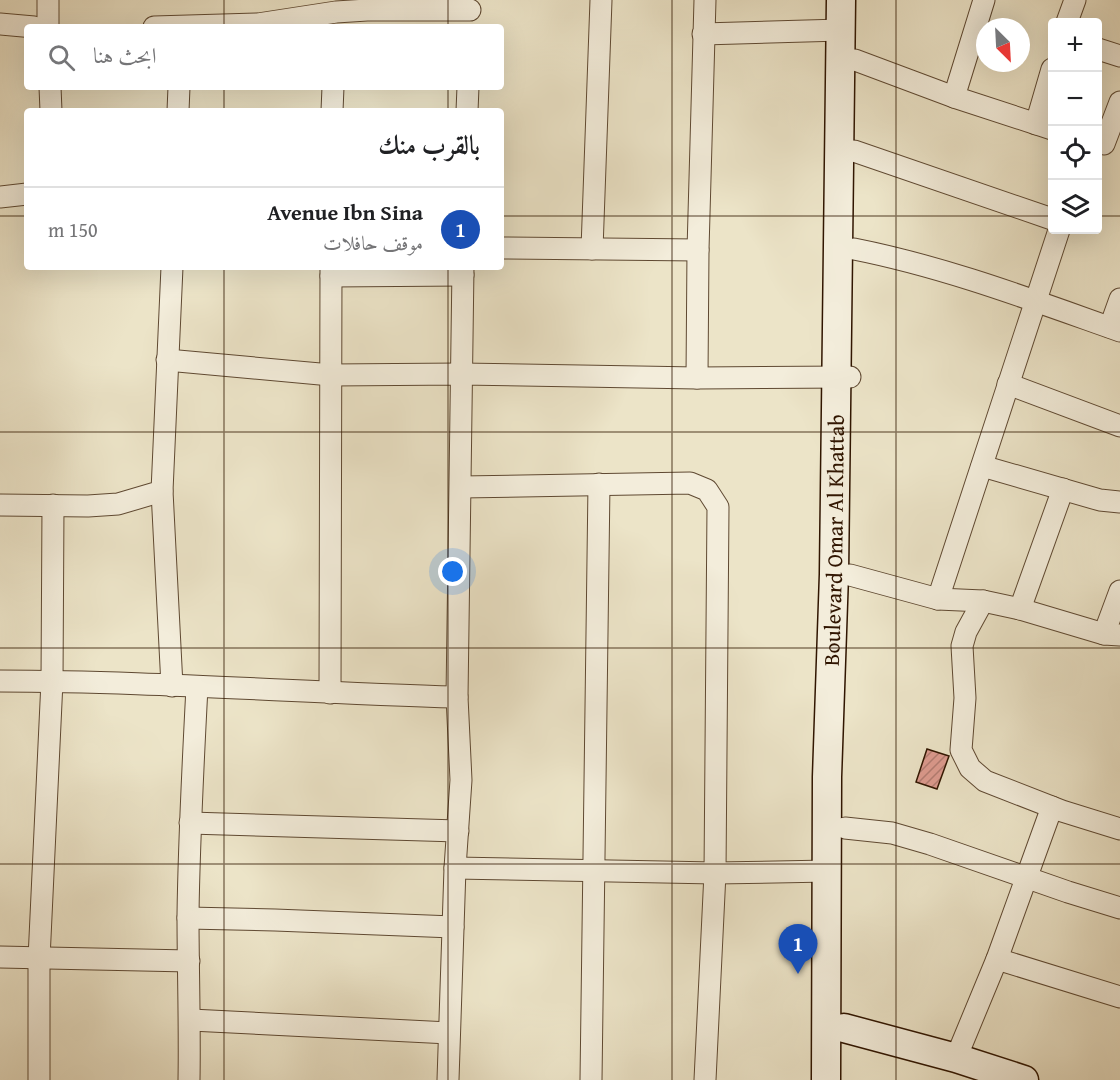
<!DOCTYPE html>
<html lang="ar">
<head>
<meta charset="utf-8">
<style>
  body { margin:0; font-family:"Gentium Book Plus",Amiri,serif; background:#f6f6f6; color:#202124; direction:rtl }
  .controls { position:absolute; right:18px; top:18px; display:grid; overflow:hidden; border-radius:6px; box-shadow:0 6px 24px #0002 }
  .controls button { width:54px; height:54px; display:grid; place-items:center; padding:0; border:0; border-bottom:2px solid #e0e0e0; background:#fff; color:#202124; font:30px sans-serif }
  .compass { position:absolute; left:976px; top:18px; width:54px; height:54px; border-radius:50%; background:#fff; box-shadow:0 6px 24px #0002; rotate:156deg }
  .you { position:absolute; left:453px; top:572px; width:21px; height:21px; margin:-15px; border:4px solid #fff; border-radius:50%; background:#1a73e8; box-shadow:0 0 0 9px #1a73e833 }
  .badge { display:grid; place-items:center; width:39px; height:39px; border-radius:50%; background:#8f2418; color:#fff; font-size:20px; font-weight:700 }
  .pin { position:absolute; translate:-50% -50px; filter:drop-shadow(0 2px 3px #0008) }
  .pin::after { content:''; position:absolute; top:32px; width:21px; height:18px; background:inherit; clip-path:polygon(0 0,100% 0,50% 100%) }
  .list { margin:0; padding:0; list-style:none }
  h2 { display:flex; justify-content:space-between; align-items:center; height:78px; margin:0; padding:0 24px; font-size:26px }
  h2 small { font-size:20px; font-weight:400; color:#757577 }
  .list li { display:grid; grid-template-columns:39px 1fr auto; gap:18px; align-items:center; box-sizing:border-box; height:84px; padding:0 24px; border-top:2px solid #e0e0e0 }
  .list b { display:block; font-size:22px; white-space:nowrap }
  .list p { margin:0; font-size:20px; white-space:nowrap; color:#757577 }
  .list em { font-size:20px; font-style:normal; color:#757577 }
  .icon { flex:none; width:33px; height:33px; fill:none; stroke:currentColor; stroke-width:2; stroke-linecap:round; stroke-linejoin:round }
  .map { position:relative; flex:none; width:1120px; height:1080px; overflow:hidden; direction:ltr }
  .search { position:absolute; background:#fff; box-shadow:0 6px 24px #0002; left:24px; top:24px; width:480px; height:66px; display:flex; align-items:center; gap:15px; box-sizing:border-box; padding:0 21px; border-radius:6px; color:#757577; font-size:22px }
  .panel { position:absolute; background:#fff; box-shadow:0 6px 24px #0002; left:24px; top:108px; width:480px; height:162px; border-radius:6px; direction:rtl }
  .map>svg:first-child { display:block }
  .building { fill:url(#building-hatch); stroke:#301500; stroke-width:1.5 }
  .lines { fill:none; stroke-linecap:round; stroke-linejoin:round }
  .street-casing { stroke:#5f4932; stroke-width:23 }
  .secondary-casing { stroke:#301500; stroke-width:31 }
  .street { stroke:#f3eddb; stroke-width:21 }
  .secondary { stroke:#f3eddb; stroke-width:28 }
  .grid { fill:none; stroke:#301500; stroke-width:1.5; stroke-opacity:0.55 }
  .labels { text-anchor:middle; dominant-baseline:central; stroke-width:4.5; stroke-linejoin:round; paint-order:stroke }
  .street-label { font-size:22px; fill:#301500; stroke:#f3eddb }
</style>
</head>
<body>
<div class="map">
<svg width="1120" height="1080" viewBox="0 0 1120 1080">
  <defs>
    <pattern id="building-hatch" width="6" height="6" patternUnits="userSpaceOnUse" patternTransform="scale(1.5)"><rect width="6" height="6" fill="#de9b90"/><path d="M-1 1l2-2M0 6l6-6M5 7l2-2" fill="none" stroke="#b47d73"/></pattern>
  </defs>
  <rect width="100%" height="100%" fill="#ece4c8"/>
  <filter id="stains"><feTurbulence type="fractalNoise" baseFrequency=".00333" numOctaves="4"/><feColorMatrix values="0 0 0 0 .2 0 0 0 0 .09 0 0 0 0 .02 0 0 0 .5 -.17"/></filter>
  <radialGradient id="worn" r=".72"><stop offset=".6" stop-color="#630" stop-opacity="0"/><stop offset="1" stop-color="#630" stop-opacity=".3"/></radialGradient>
  <!-- building -->
  <polygon class="building" points="927,749 949,756 937,789 916,782"/>
  <g class="lines">
    <defs>
      <g id="street">
        <polyline points="48,0 48,27"/>
        <polyline points="1067,22 1075,0"/>
        <polyline points="0,24 34,27"/>
        <polyline points="154,27 258,24 336,12 367,10 470,10"/>
        <polyline points="703,34 841,30"/>
        <polyline points="1098,49 1120,56"/>
        <polyline points="855,60 954,97 1052,129"/>
        <polyline points="50,87 51,111"/>
        <polyline points="954,97 984,0"/>
        <polyline points="178,111 179,87"/>
        <polyline points="332,111 333,87"/>
        <polyline points="467,111 468,87"/>
        <polyline points="1036,124 1052,69"/>
        <polyline points="1104,144 1120,102"/>
        <polyline points="854,151 1052,219"/>
        <polyline points="0,197 27,194"/>
        <polyline points="501,248 698,250"/>
        <polyline points="592,249 601,0"/>
        <path d="M854,249C945,267 1032,300 1120,331"/>
        <polyline points="331,276 463,275"/>
        <polyline points="1110,327 1120,299"/>
        <polyline points="167,360 331,375 461,374 697,378 850,377"/>
        <polyline points="697,378 698,250 705,0"/>
        <polyline points="1008,384 1120,426"/>
        <polyline points="982,466 1100,500 1120,502"/>
        <polyline points="461,487 690,483 707,490 718,507 715,873 705,1080"/>
        <polyline points="162,491 172,686"/>
        <polyline points="0,505 88,506 118,504 162,491 172,267"/>
        <polyline points="850,575 938,599 983,601 1020,609 1104,634 1120,635"/>
        <polyline points="938,599 1059,230"/>
        <polyline points="983,601 966,632 962,646 965,698 961,750 970,768 985,781 1062,811 1120,829"/>
        <polyline points="1020,609 1063,489"/>
        <polyline points="1104,634 1120,591"/>
        <path d="M0,681C152,681 305,693 457,697"/>
        <polyline points="330,693 331,267"/>
        <polyline points="190,823 458,831"/>
        <polyline points="845,828 892,833 930,844 1068,892 1120,908"/>
        <polyline points="455,868 715,873 828,871"/>
        <polyline points="188,918 275,920 453,927"/>
        <polyline points="0,957 189,961"/>
        <polyline points="997,959 1120,997"/>
        <polyline points="191,1020 449,1033"/>
        <polyline points="956,1058 997,959 1052,807"/>
        <polyline points="39,1080 39,959 52,681 53,505"/>
        <path d="M189,1080C190,1025 188,970 188,915C189,839 193,763 197,687"/>
        <polyline points="448,1080 455,868 461,780 457,697 463,267"/>
        <polyline points="591,1080 599,484"/>
      </g>
      <g id="secondary">
        <polyline points="844,1028 956,1058 1024,1080"/>
        <path id="s1" d="M826,1080L827,777L834,574L841,0"/>
      </g>
    </defs>
    <!-- street casing -->
    <use href="#street" class="street-casing"/>
    <!-- secondary casing -->
    <use href="#secondary" class="secondary-casing"/>
    <!-- street -->
    <use href="#street" class="street"/>
    <!-- secondary -->
    <use href="#secondary" class="secondary"/>
  </g>
  <!-- grid -->
  <path class="grid" d="M224,0V27M448,0V27M672,0V1080M896,0V1080M224,87V111M448,87V111M0,216H27M501,216H1052M1098,216H1120M224,267V1080M448,267V1080M0,432H1120M0,648H1120M0,864H1120"/>
  <g class="labels">
    <!-- street labels -->
    <g class="street-label">
      <text stroke="none"><textPath href="#s1" startOffset="540">Boulevard Omar Al Khattab</textPath></text>
    </g>
  </g>
  <rect width="100%" height="100%" filter="url(#stains)"/>
  <rect width="100%" height="100%" fill="url(#worn)"/>
</svg>
<div class="controls">
<button>+</button>
<button>−</button>
<button><svg class="icon" aria-label="locate" viewBox="0 0 24 24"><circle cx="12" cy="12" r="6"/><path d="M12 2v4M12 18v4M2 12h4M18 12h4"/></svg></button>
<button><svg class="icon" aria-label="layers" viewBox="0 0 24 24"><path d="M12 4l9 5-9 5-9-5zM3 14l9 5 9-5"/></svg></button>
</div>
<svg class="compass" viewBox="-18 -18 36 36"><path d="M0-13l5 13h-10z" fill="#e53935"/><path d="M0 13l5-13h-10z" fill="#757577"/></svg>
<div class="you"></div>
<div class="pin badge" style="left:798px;top:974px;background:#1a4fb4">1</div>
<div class="search"><svg class="icon" aria-label="search" viewBox="0 0 24 24"><circle cx="10" cy="10" r="6"/><path d="M15 15l6 6"/></svg>ابحث هنا</div>
<section class="panel">
<h2>بالقرب منك<small></small></h2>
<ul class="list">
<li><span class="badge" style="background:#1a4fb4">1</span><div><b>Avenue Ibn Sina</b><p>موقف حافلات</p></div><em>150 m</em></li>
</ul>
</section>
</div>
</body>
</html>
